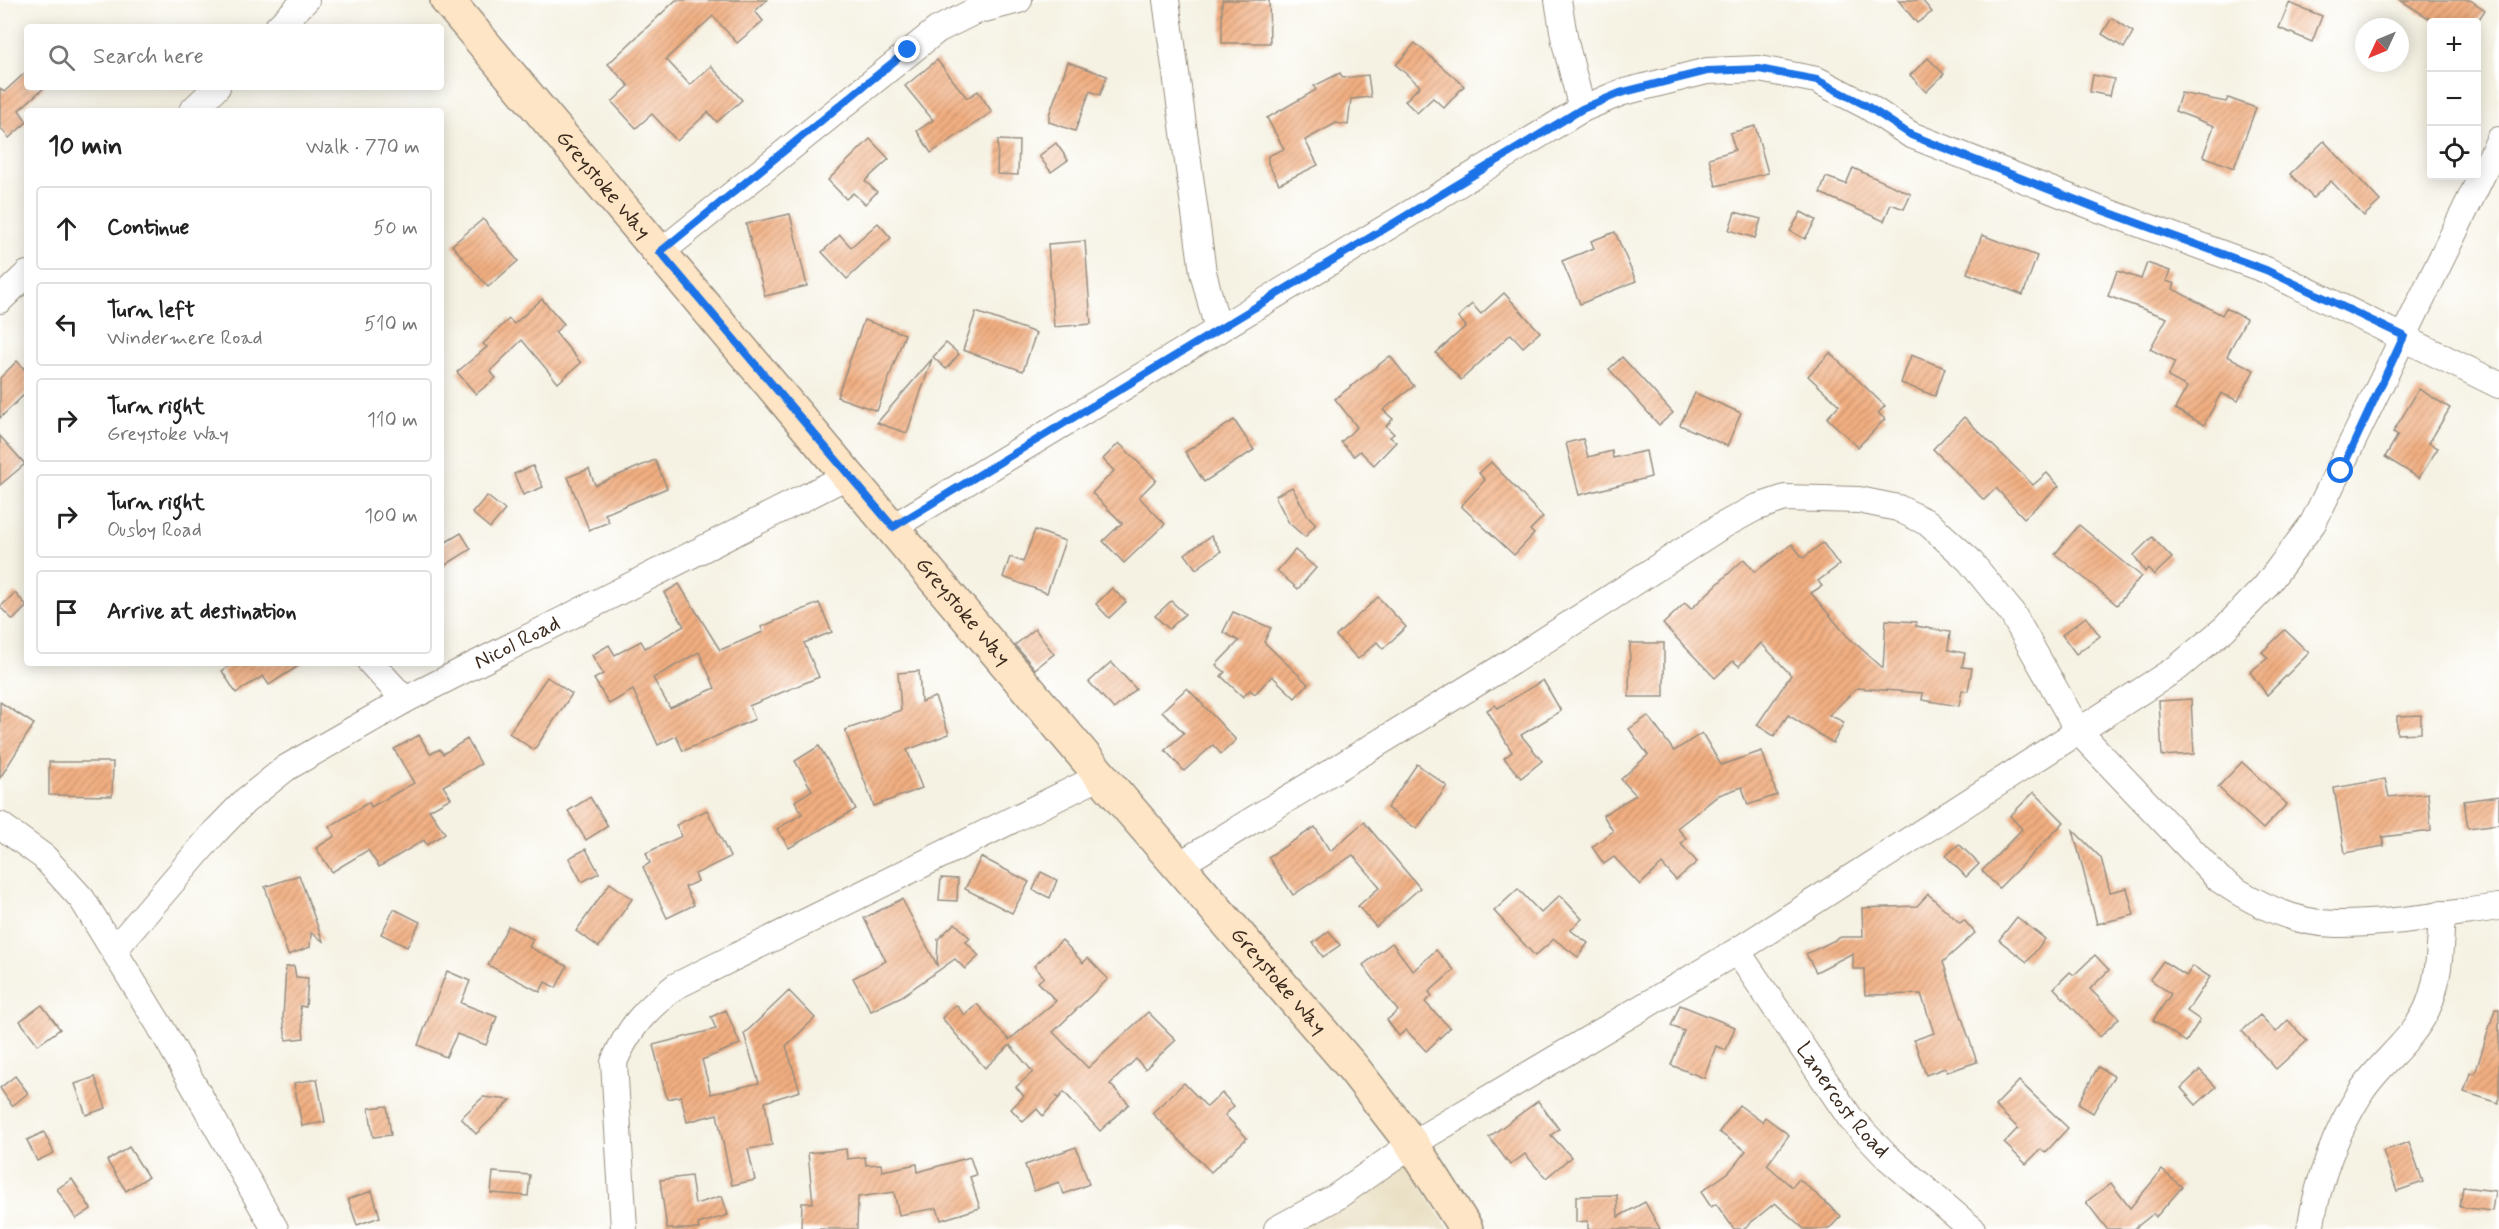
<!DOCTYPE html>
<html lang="en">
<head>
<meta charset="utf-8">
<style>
  body { margin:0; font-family:Mynerve,sans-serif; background:#f2f2f2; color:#222 }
  .controls { position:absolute; right:18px; top:18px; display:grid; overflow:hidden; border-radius:6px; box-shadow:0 3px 15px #0003 }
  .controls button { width:54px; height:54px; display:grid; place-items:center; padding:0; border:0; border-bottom:2px solid #e0e0e0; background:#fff; color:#222; font:30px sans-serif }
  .compass { position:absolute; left:2355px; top:18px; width:54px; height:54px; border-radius:50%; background:#fff; box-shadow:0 3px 15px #0003; rotate:226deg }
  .stop { position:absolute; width:18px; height:18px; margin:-14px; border:4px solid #1a73e8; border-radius:50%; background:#fff }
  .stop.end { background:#1a73e8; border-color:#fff; box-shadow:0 2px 6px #0008 }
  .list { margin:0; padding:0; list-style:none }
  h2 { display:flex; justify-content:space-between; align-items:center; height:78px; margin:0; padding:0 24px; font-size:26px }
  h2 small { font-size:20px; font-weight:400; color:#767676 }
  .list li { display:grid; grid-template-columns:39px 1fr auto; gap:18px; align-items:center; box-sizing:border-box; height:84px; margin:0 12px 12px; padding:0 12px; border:2px solid #e0e0e0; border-radius:6px }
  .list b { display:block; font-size:22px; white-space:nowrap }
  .list p { margin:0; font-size:20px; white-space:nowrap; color:#767676 }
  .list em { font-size:20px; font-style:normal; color:#767676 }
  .icon { flex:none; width:33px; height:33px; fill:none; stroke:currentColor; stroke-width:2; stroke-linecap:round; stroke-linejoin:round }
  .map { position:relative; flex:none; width:2499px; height:1229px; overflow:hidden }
  .search { position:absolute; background:#fff; box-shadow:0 3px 15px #0003; left:24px; top:24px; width:420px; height:66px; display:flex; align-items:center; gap:15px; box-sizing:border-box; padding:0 21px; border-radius:6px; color:#767676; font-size:22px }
  .panel { position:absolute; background:#fff; box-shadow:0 3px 15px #0003; left:24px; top:108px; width:420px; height:558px; border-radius:6px }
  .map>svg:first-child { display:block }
  .built { fill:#e6daba }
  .building { fill:url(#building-hatch); fill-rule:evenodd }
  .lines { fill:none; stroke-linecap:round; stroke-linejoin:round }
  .street-casing { stroke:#988e80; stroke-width:28 }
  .secondary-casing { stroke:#988e80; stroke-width:36 }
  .street { stroke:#fff; stroke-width:26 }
  .secondary { stroke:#fde5c5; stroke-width:33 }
  .route { stroke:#1a73e8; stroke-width:8 }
  .labels { text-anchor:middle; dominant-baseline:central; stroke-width:4.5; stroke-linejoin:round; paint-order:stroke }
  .street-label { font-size:22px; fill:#3b2a1e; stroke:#fff }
</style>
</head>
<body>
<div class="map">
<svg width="2499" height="1229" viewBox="0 0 2499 1229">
  <defs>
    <pattern id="building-hatch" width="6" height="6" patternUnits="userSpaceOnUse" patternTransform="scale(1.5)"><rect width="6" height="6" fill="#f2af81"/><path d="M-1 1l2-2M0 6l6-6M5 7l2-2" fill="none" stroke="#c58f69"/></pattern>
  </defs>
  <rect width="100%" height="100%" fill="#fff"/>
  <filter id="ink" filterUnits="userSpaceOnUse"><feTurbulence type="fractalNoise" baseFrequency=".0167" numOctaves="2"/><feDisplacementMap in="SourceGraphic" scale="12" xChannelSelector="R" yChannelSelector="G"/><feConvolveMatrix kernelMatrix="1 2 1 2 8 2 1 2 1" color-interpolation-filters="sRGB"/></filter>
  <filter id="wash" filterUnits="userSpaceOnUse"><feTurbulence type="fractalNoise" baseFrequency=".008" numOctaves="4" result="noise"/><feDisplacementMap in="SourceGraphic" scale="24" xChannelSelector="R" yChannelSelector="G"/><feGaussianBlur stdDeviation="1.35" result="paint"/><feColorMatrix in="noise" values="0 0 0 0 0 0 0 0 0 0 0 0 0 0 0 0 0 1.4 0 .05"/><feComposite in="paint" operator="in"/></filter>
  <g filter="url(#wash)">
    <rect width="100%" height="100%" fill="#f5f2e3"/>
    <!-- built -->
    <polygon class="built" points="1405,1159 1449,1229 1294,1229"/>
    <g id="blocks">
      <!-- building -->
      <g class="building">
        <polygon points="676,0 767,0 755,11 763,21 737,43 713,16 666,59 690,85 711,66 742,100 717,122 708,112 677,141 652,114 636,128 612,102 629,86 608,64"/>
        <polygon points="1222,0 1269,0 1270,43 1222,43"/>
        <polygon points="1898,0 1922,0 1932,12 1917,23"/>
        <polygon points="2400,0 2470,0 2485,10 2477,22 2435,22"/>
        <polygon points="2289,3 2322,16 2312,42 2279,28"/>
        <polygon points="2112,18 2133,32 2124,48 2102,34"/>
        <polygon points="1415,43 1464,86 1444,108 1433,98 1417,113 1405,101 1420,86 1396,65"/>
        <polygon points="1928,58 1944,74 1926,92 1910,75"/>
        <polygon points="937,60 967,98 978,91 992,112 931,153 917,131 933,120 905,86"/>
        <polygon points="1068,62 1107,76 1100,95 1090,91 1075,131 1049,122 1049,115"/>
        <polygon points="27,71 27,87 45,87 19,110 27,122 9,138 0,127 0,88 4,92"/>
        <polygon points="1340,73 1343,78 1368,75 1371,97 1351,99 1348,125 1336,123 1305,140 1318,165 1279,184 1268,163 1268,156 1284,149 1267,118 1316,90 1314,86"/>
        <polygon points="2093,75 2114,79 2110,96 2090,92"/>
        <polygon points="2181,93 2226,102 2228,98 2256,108 2234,168 2203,156 2214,126 2175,111"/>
        <polygon points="1755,126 1768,173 1716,186 1709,158 1735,150 1730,133"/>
        <polygon points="870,139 889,159 865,181 877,192 865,204 853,193 846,199 828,180"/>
        <polygon points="998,140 1019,141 1018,175 997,174"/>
        <polygon points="2324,141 2380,201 2364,216 2331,181 2313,198 2290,174"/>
        <polygon points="1056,143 1068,160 1051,172 1039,156"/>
        <polygon points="1853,168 1911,194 1904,209 1891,204 1884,221 1820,193 1826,177 1846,184"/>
        <polygon points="1735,212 1761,219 1755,238 1729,230"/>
        <polygon points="1801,212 1816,220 1805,239 1790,231"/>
        <polygon points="790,214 807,286 765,296 746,224"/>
        <polygon points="483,219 518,261 488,287 452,245"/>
        <polygon points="878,223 891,238 847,279 822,252 840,235 851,247"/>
        <polygon points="1615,232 1636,281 1580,304 1562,261 1594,248 1591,241"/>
        <polygon points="1982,235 2037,256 2023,295 1967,273"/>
        <polygon points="1085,241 1091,324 1054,327 1048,244"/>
        <polygon points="2147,263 2170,271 2166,281 2175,284 2173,289 2222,315 2226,308 2246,319 2227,356 2254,370 2238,401 2221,393 2204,425 2175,409 2187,387 2168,377 2175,362 2150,349 2167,318 2108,296 2117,271 2141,279"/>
        <polygon points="1504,293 1540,332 1523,347 1511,334 1461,380 1436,353 1466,326 1458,317 1472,304 1481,314"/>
        <polygon points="542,299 564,324 555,332 581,363 558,383 522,340 490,371 496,378 476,394 457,372 487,347 483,344 509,319 514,324"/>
        <polygon points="976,312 1036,333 1023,371 963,350"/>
        <polygon points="864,320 905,334 877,411 837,397"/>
        <polygon points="946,343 959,354 946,369 933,357"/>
        <polygon points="1830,353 1885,406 1878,413 1885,419 1858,447 1827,418 1839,405 1808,376"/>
        <polygon points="1911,355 1945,368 1935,396 1901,383"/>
        <polygon points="1390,356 1414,386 1383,410 1393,419 1386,426 1394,434 1390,437 1396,442 1374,465 1360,451 1354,456 1341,442 1357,427 1335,399"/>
        <polygon points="1622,357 1673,413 1659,425 1609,369"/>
        <polygon points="932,359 907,433 877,423"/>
        <polygon points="17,361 27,372 27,392 0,418 0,378"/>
        <polygon points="2419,389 2450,408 2429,443 2438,448 2419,478 2385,457 2398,435 2393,432"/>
        <polygon points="1695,393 1741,413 1727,446 1680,425"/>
        <polygon points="1964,417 2033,485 2047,473 2059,486 2024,518 1996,488 1984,500 1933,449"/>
        <polygon points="1234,420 1254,450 1204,482 1185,452"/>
        <polygon points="0,436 25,464 0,485"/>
        <polygon points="1583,439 1588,457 1612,451 1613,458 1646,451 1651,477 1579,495 1566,443"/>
        <polygon points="1119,443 1156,480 1139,497 1165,524 1124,563 1103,541 1122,523 1092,493 1114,471 1103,459"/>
        <polygon points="655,460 667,488 605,514 609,522 589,530 568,477 589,469 595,485"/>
        <polygon points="1491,462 1543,517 1530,530 1534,534 1514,555 1461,506 1485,480 1479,473"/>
        <polygon points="533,466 543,487 523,495 514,474"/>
        <polygon points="1292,487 1307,515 1316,524 1305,537 1289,523 1275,496"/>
        <polygon points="487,496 505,510 490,528 472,513"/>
        <polygon points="2079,525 2141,576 2117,605 2055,554"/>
        <polygon points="1035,530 1065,541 1047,593 1003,577 1010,557 1023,562"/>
        <polygon points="461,533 471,549 441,568 441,545"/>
        <polygon points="1211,536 1221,551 1196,569 1185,554"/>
        <polygon points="2152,537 2172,558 2154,575 2148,568 2145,572 2134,555"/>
        <polygon points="1823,543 1839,565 1818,581 1822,586 1811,593 1847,636 1883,668 1886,620 1916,622 1916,626 1950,632 1948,650 1965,653 1962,667 1972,668 1968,691 1962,690 1959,706 1922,700 1923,693 1857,688 1829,715 1844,722 1833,743 1788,715 1774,736 1757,725 1791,675 1761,643 1739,666 1733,661 1715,678 1663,624 1685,603 1691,609 1744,559 1755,572 1792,544 1803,558"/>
        <polygon points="1295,550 1316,568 1298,589 1277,571"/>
        <path d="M679,584L720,650L763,632L761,627L819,603L832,632L804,643L819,677L749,706L755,719L683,751L676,736L658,745L633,690L609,704L594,679L603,674L592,655L609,645L615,655L641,641L645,648L684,626L664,593ZM699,652L715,688L670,708L653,678Z"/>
        <polygon points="1112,588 1126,602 1109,618 1096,604"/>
        <polygon points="15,593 27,606 13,620 0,607"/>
        <polygon points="1378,597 1406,627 1383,649 1377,642 1358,659 1336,636"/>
        <polygon points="1171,601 1185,614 1169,629 1155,616"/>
        <polygon points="1233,612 1271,628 1264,642 1308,684 1295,698 1272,676 1255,694 1250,690 1243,697 1221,676 1225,672 1216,665 1239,641 1223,632"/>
        <polygon points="2086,617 2100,636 2076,654 2062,635"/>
        <polygon points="1035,629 1054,654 1035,669 1015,645"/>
        <polygon points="2285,630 2309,653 2267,695 2250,672 2268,658 2262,652"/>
        <polygon points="1630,643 1664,643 1664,697 1629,697"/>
        <polygon points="1111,662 1136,689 1114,709 1089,682"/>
        <polygon points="234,663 303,663 269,685 263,676 236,693 222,671"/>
        <polygon points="919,671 921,702 935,697 949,734 907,750 922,788 874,806 845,730 901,710 898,673"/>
        <polygon points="547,677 572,694 534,750 509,733"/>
        <polygon points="1543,680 1561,711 1521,735 1542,761 1521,778 1504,758 1512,752 1487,710 1495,705 1498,708"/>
        <polygon points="1187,688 1236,740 1221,754 1213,745 1184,771 1165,750 1184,733 1162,711"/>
        <polygon points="2191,699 2194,754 2162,756 2159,701"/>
        <polygon points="0,702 34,724 0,778"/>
        <polygon points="2421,715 2421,733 2397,734 2397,716"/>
        <polygon points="1648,716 1674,751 1702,733 1721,765 1762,751 1777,795 1748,805 1742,787 1719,795 1677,828 1686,838 1681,844 1697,862 1676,880 1662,864 1640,885 1614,857 1604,864 1592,847 1613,831 1603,815 1636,795 1621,779 1648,755 1629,729"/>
        <polygon points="419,735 430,754 440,749 443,754 467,739 481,764 443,786 451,798 429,810 445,833 427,845 424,840 379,867 368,850 332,872 316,848 335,836 329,827 369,802 371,807 414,783 394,749"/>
        <polygon points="819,746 856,809 789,848 777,829 802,814 795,801 812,790 795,761"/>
        <polygon points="49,762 113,762 112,796 49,795"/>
        <polygon points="2242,762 2287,804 2263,829 2218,787"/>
        <polygon points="1417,764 1447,786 1417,829 1387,808"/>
        <polygon points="2385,779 2389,797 2428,793 2431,831 2382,837 2384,846 2345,853 2334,788"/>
        <polygon points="2034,792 2064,822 1999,888 1982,871 2022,829 2010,816"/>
        <polygon points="2499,796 2499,824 2468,828 2464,801"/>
        <polygon points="590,797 608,826 586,840 568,811"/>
        <polygon points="707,810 730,857 695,874 698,881 685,887 694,905 667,918 643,867 650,863 646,853 682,836 676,825"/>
        <polygon points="1364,822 1420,888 1376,927 1358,906 1380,887 1353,855 1293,895 1268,857 1315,827 1330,851"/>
        <polygon points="2073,830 2101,858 2110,892 2127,888 2134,915 2097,924"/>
        <polygon points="1959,844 1979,864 1966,877 1946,856"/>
        <polygon points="586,849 599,873 582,882 569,858"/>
        <polygon points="981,857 1029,882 1012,913 965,889"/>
        <polygon points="1041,872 1057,880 1050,898 1033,890"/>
        <polygon points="299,875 323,941 311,933 310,947 288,955 265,887"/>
        <polygon points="941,878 958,879 957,901 939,900"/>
        <polygon points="610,883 632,899 599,947 576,931"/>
        <polygon points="1518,889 1541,913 1560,895 1582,919 1570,930 1588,943 1578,957 1554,939 1535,956 1494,911"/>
        <polygon points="1928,894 1960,923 1964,920 1975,933 1943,962 1977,1062 1947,1072 1945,1068 1926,1075 1914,1040 1934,1033 1921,994 1865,995 1864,969 1853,969 1853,953 1816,972 1806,954 1841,937 1863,937 1862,908 1917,906"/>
        <polygon points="902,899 937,965 938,939 955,923 970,938 966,942 979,956 965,969 955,959 902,996 871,1011 853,978 886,961 864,918"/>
        <polygon points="394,909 420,922 407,947 381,934"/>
        <polygon points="2017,917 2045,939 2027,962 1999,940"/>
        <polygon points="508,926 533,939 529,947 567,966 556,988 545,982 540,992 488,965"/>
        <polygon points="1329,931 1340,945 1323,957 1313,943"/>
        <polygon points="1062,940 1083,963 1088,958 1108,979 1053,1032 1088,1068 1148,1012 1176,1040 1145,1069 1136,1059 1110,1084 1129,1104 1100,1131 1064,1092 1059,1098 1057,1097 1058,1099 1043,1116 1037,1109 1023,1122 1011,1109 1024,1096 1016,1087 1033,1072 1010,1045 985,1068 942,1018 956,1005 965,1015 977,1004 1009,1040 1056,1001 1038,982 1044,977 1034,966"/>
        <polygon points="1392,943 1413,971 1436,950 1454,970 1429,992 1432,996 1425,1002 1450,1028 1426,1051 1406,1030 1399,1036 1387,1020 1398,1011 1363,965"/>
        <polygon points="2095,955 2109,970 2090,989 2119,1018 2100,1037 2054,988 2070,972 2074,975"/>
        <polygon points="2163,961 2186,976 2193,966 2210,977 2187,1011 2200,1020 2186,1042 2153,1020 2171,994 2150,979"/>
        <polygon points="294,966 296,977 308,978 306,1007 300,1006 304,1038 286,1040 283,1018 286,967"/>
        <polygon points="447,971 470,981 461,1003 497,1017 486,1045 457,1034 446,1057 418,1045"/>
        <polygon points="789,991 815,1018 786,1046 800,1091 765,1102 772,1145 748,1149 755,1180 732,1185 717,1114 687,1122 681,1096 667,1099 653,1045 716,1029 711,1017 726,1010 740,1044 702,1060 711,1094 759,1083 744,1034"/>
        <polygon points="42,1005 60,1029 38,1045 20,1021"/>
        <polygon points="1680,1005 1735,1027 1726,1050 1716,1046 1704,1078 1671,1065 1684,1031 1671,1026"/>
        <polygon points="2495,1009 2499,1009 2499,1103 2464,1092 2470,1073 2475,1074"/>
        <polygon points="2260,1015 2276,1032 2288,1020 2307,1041 2276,1069 2242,1031"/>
        <polygon points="2098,1067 2114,1076 2093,1113 2078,1104"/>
        <polygon points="2200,1070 2216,1087 2196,1105 2181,1088"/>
        <polygon points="15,1076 28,1093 12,1106 0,1088"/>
        <polygon points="95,1077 106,1108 86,1115 75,1084"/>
        <polygon points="317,1079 325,1122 302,1126 294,1083"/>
        <polygon points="2019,1081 2068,1128 2045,1153 2041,1149 2026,1164 2004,1143 2018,1128 1995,1106"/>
        <polygon points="1184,1083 1207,1107 1222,1093 1234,1106 1225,1115 1247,1138 1211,1172 1152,1113"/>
        <polygon points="483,1097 511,1100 476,1134 461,1118"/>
        <polygon points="1538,1101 1559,1129 1551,1135 1571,1157 1546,1178 1525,1154 1510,1165 1489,1137"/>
        <polygon points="1739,1105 1762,1122 1765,1117 1789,1135 1767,1165 1792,1187 1799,1179 1841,1216 1829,1229 1804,1229 1775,1203 1743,1229 1734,1229 1716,1204 1711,1207 1701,1192 1729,1172 1746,1151 1719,1132"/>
        <polygon points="387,1106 391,1135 373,1137 369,1108"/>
        <polygon points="44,1132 54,1153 37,1161 27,1140"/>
        <polygon points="2409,1142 2423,1182 2397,1191 2383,1151"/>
        <polygon points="129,1147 148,1177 126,1191 107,1161"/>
        <polygon points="1076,1147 1089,1184 1064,1194 1059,1182 1034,1191 1025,1165"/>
        <polygon points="846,1149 847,1159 865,1157 866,1165 881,1164 882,1171 917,1164 918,1172 970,1157 976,1175 970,1177 980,1208 941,1220 937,1208 899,1215 894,1192 858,1197 857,1229 801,1229 802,1203 813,1203 808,1153"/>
        <polygon points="2162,1170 2182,1187 2156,1217 2153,1214 2134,1229 2107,1229 2086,1202 2111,1183 2130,1208"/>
        <polygon points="493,1172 530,1175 528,1196 491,1193"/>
        <polygon points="691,1176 695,1204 722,1196 728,1215 698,1224 699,1229 667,1229 660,1180"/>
        <polygon points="72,1179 91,1209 76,1219 57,1189"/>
        <polygon points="2463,1187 2495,1191 2492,1211 2460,1207"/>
        <polygon points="372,1191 380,1217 357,1225 348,1199"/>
        <polygon points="1617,1195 1618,1217 1645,1202 1660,1229 1588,1229 1588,1221 1576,1222 1576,1196"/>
      </g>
    </g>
  </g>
  <g filter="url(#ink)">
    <use href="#blocks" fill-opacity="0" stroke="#988e80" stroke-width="1.5"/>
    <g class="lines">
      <defs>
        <g id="street">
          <polyline points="1166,0 1203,272 1218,330"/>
          <polyline points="1558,0 1565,42 1582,109"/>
          <polyline points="278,27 306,0"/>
          <polyline points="192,111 217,87"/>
          <polyline points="661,252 937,30 973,12 1019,0"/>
          <polyline points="0,300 27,274"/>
          <polyline points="893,527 1582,109 1620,93 1707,71 1759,69 1817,80 1867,106 1911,135 2099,209 2266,270 2499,385"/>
          <polyline points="371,663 405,700"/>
          <polyline points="0,825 44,857 82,899 160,1026 275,1229"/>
          <path d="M1179,865L1511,662L1720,527L1755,508L1785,498L1859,500L1898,508L1928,523L1969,560L2012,613L2079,732L2220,880C2255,904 2296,925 2339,924C2392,924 2447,914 2499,907"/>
          <path id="s1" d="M114,950L215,832L245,801L286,768L405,700L849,475"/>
          <path id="s2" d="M1737,951L1851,1119L1886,1156L1972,1229"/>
          <path d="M624,1229L614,1062C629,1027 646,1009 676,986L1101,776"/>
          <polyline points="1277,1229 1336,1197 1412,1144 1737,951 2177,668 2224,629 2265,587 2313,523 2499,140"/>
          <path d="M2310,1229C2318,1182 2335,1133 2361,1092C2380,1063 2412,1041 2427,1009C2440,980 2440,946 2442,914"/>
        </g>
        <g id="secondary">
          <path id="s3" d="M447,0L1101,776L1354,1069L1412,1144L1466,1229"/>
        </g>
      </defs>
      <!-- street casing -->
      <use href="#street" class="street-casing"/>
      <!-- secondary casing -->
      <use href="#secondary" class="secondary-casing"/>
      <!-- street -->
      <use href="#street" class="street"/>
      <!-- secondary -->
      <use href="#secondary" class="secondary"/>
    </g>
  </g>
  <g class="lines" filter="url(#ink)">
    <!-- route -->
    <polyline class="route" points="908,50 660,252 893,527 1582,109 1620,93 1707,71 1759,69 1817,80 1867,106 1911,135 2099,209 2266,270 2404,336 2341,471"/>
  </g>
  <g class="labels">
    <!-- street labels -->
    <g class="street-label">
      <text stroke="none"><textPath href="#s3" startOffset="242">Greystoke Way</textPath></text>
      <text stroke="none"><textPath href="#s3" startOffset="800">Greystoke Way</textPath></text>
      <text stroke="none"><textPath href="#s1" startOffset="514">Nicol Road</textPath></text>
      <text stroke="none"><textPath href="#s3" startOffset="1286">Greystoke Way</textPath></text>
      <text stroke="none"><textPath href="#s2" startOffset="183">Lanercost Road</textPath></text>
    </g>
  </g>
</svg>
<div class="controls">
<button>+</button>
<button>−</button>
<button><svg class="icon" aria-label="locate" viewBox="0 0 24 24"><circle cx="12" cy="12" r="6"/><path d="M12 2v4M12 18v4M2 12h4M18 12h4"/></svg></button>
</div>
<svg class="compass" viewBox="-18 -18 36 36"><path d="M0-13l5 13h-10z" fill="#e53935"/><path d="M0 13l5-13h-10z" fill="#767676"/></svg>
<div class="stop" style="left:2341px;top:471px"></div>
<div class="stop end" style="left:908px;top:50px"></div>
<div class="search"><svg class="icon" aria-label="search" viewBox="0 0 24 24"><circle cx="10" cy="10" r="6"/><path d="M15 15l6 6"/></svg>Search here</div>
<section class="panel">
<h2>10 min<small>Walk · 770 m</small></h2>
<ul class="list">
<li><svg class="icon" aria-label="ahead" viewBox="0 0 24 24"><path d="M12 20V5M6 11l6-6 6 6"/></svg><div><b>Continue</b></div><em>50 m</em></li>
<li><svg class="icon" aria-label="left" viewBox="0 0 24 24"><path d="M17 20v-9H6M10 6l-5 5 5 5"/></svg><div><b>Turn left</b><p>Windermere Road</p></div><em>510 m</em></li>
<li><svg class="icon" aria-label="right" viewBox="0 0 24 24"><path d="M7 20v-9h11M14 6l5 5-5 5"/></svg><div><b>Turn right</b><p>Greystoke Way</p></div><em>110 m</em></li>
<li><svg class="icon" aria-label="right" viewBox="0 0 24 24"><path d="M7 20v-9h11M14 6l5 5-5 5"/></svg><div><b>Turn right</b><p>Ousby Road</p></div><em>100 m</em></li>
<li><svg class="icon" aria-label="arrive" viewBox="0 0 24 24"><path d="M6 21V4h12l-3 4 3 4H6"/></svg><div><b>Arrive at destination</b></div></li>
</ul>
</section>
</div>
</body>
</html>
